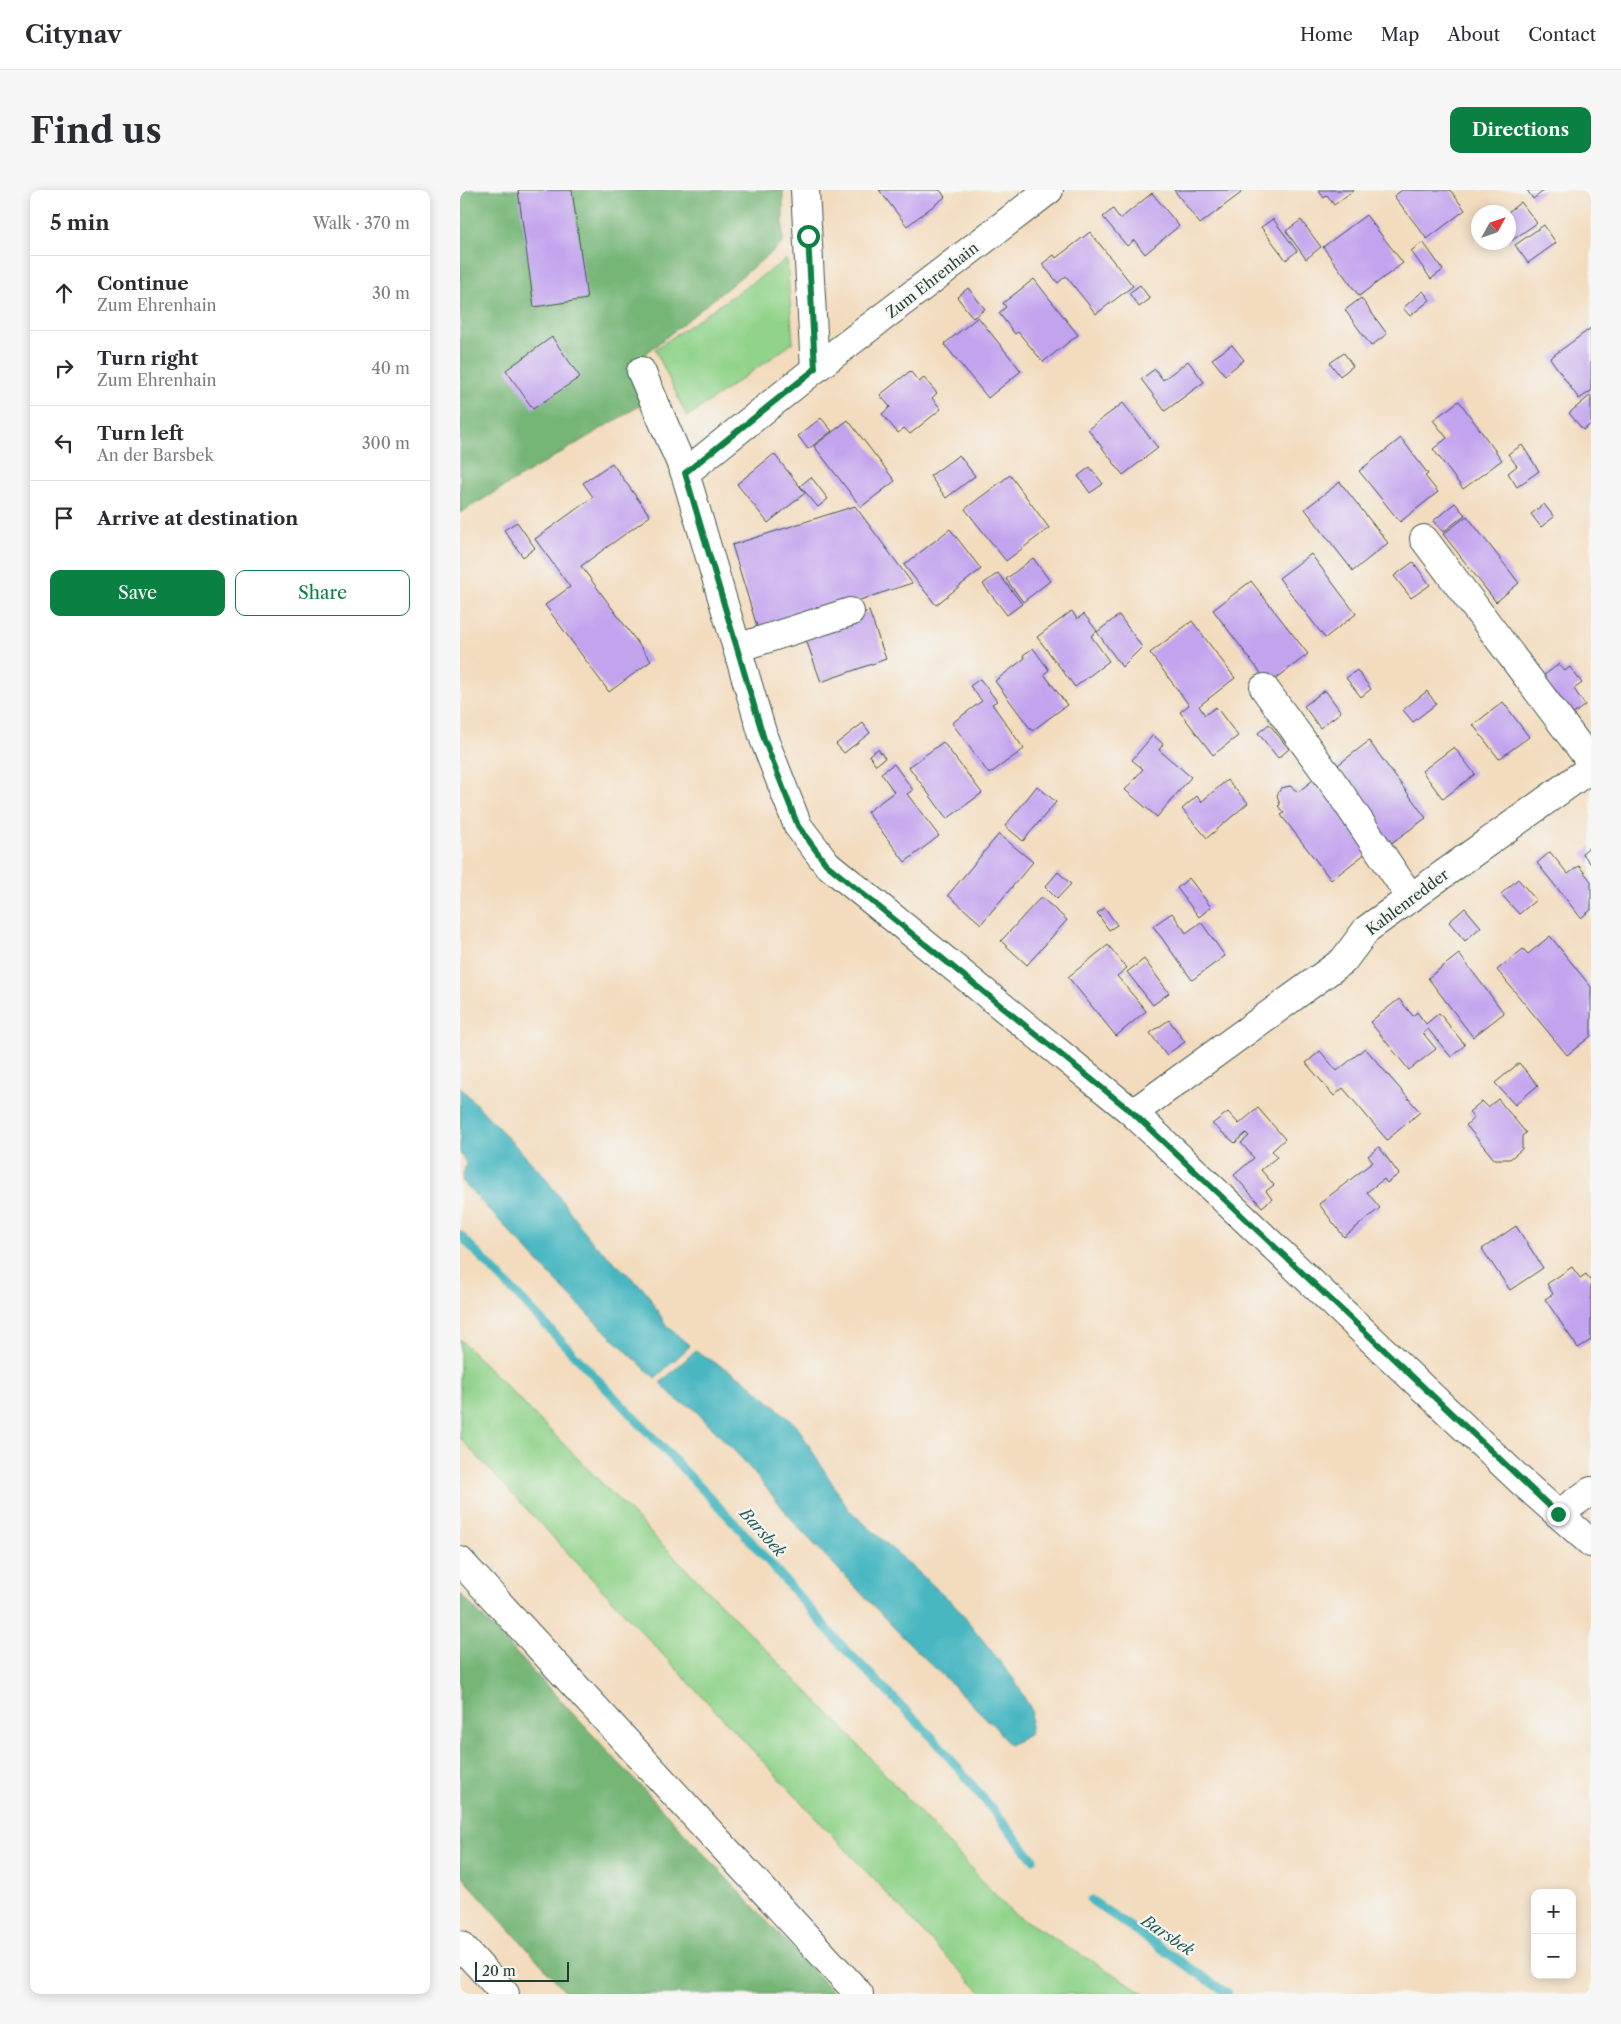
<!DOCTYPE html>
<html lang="en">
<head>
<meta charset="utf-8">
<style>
  body { margin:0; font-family:"Libre Caslon Text",serif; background:#f7f7f7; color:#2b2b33 }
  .controls { position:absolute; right:15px; bottom:15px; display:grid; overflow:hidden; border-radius:10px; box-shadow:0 2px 12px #0003 }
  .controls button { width:45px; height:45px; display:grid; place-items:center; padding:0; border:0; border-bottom:1px solid #e1e1e2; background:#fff; color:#2b2b33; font:25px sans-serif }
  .compass { position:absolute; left:1011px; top:15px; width:45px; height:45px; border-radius:50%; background:#fff; box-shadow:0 2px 12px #0003; rotate:50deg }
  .scale { position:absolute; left:15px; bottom:12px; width:94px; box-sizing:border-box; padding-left:5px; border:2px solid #1f3d34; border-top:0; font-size:14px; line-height:18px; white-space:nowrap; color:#1f3d34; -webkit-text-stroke:4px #f6f6f2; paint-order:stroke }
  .stop { position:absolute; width:15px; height:15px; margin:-11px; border:4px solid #0b8043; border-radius:50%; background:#fff }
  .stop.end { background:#0b8043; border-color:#fff; box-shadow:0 1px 5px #0008 }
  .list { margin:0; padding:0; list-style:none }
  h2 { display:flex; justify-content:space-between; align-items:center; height:65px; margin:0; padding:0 20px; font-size:21px }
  h2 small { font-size:16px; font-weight:400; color:#7c7c81 }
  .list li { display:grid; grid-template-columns:32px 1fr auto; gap:15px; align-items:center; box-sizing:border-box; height:75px; padding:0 20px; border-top:1px solid #e1e1e2 }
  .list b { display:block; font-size:19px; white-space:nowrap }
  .list p { margin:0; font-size:16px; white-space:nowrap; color:#7c7c81 }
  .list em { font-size:16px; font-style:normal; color:#7c7c81 }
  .actions { display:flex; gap:10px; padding:15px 20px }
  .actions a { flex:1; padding:11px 0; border:1px solid #0b8043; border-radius:10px; text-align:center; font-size:18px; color:#0b8043 }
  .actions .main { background:#0b8043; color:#fff }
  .icon { flex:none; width:28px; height:28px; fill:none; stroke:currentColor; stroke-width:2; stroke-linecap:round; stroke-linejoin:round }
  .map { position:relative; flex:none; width:1131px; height:1804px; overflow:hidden; border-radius:10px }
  header { display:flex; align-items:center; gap:30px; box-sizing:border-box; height:70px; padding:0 25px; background:#fff; border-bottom:1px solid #e1e1e2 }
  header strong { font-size:24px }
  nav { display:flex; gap:28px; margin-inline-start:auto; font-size:18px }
  .intro { display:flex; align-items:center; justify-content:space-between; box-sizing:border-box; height:120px; padding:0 30px }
  h1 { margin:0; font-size:35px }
  .button { padding:12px 22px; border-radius:10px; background:#0b8043; color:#fff; font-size:18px; font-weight:700 }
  main { display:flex; gap:30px; padding:0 30px }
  aside { flex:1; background:#fff; border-radius:10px; box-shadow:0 2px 12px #0003 }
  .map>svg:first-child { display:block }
  .green { fill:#91d38a; stroke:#58885f }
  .forest { fill:#74b576; stroke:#4a7955 }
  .water { fill:#48b7c1; stroke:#347a7a }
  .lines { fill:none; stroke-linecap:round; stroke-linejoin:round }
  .stream { stroke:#48b7c1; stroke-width:9 }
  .building { fill:#c2a3ee }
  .minor-casing { stroke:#3f5549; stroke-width:30 }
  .major-casing { stroke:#3f5549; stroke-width:30 }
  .highway-casing { stroke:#3f5549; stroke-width:30 }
  .minor { stroke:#fff; stroke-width:28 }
  .major { stroke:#fff; stroke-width:28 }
  .highway { stroke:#fff; stroke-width:28 }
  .route { stroke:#0b8043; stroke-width:6 }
  .labels { text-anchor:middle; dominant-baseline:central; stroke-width:4.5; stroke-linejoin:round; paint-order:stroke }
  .street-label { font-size:15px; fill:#1f3d34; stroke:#f6f6f2 }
  .water-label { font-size:16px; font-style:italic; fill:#295c57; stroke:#f6f6f2 }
</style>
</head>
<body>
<header>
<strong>Citynav</strong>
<nav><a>Home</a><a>Map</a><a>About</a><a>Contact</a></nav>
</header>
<div class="intro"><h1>Find us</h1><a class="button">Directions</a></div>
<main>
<aside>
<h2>5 min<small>Walk · 370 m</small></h2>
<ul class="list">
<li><svg class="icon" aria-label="ahead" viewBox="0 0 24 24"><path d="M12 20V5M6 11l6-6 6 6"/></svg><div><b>Continue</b><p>Zum Ehrenhain</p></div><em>30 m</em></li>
<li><svg class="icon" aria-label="right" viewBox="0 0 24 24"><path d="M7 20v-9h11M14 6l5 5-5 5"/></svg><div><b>Turn right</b><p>Zum Ehrenhain</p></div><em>40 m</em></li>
<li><svg class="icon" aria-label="left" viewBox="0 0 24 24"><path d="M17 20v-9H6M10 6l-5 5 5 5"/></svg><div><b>Turn left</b><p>An der Barsbek</p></div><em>300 m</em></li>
<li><svg class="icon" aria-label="arrive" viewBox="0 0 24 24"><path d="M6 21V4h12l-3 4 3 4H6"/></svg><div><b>Arrive at destination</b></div></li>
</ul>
<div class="actions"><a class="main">Save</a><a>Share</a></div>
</aside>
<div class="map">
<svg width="1131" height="1804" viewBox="0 0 1131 1804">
  <rect width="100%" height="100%" fill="#f6f6f2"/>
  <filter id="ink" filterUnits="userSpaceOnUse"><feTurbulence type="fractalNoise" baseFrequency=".02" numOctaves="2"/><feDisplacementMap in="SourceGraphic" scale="10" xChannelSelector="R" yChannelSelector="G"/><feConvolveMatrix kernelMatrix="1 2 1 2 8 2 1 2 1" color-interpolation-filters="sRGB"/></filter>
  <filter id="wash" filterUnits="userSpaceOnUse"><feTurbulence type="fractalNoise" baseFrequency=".0096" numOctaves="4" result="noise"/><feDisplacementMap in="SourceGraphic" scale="20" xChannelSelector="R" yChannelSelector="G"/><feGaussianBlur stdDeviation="1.12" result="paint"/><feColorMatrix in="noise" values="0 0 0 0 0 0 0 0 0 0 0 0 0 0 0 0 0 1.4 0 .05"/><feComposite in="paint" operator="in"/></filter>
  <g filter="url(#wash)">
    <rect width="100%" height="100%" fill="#f3dcbe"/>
    <!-- green -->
    <g class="green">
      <polygon points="327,69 333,153 227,227 195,159"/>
      <polygon points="0,1149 382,1537 551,1722 686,1804 523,1804 490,1771 0,1248"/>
    </g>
    <!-- forest -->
    <g class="forest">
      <polygon points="0,0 323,0 323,53 173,174 181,215 0,323"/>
      <polygon points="0,1403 375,1804 108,1804 0,1684"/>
    </g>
    <!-- water -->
    <g class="water">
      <polygon points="0,897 84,986 132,1052 185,1100 206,1135 230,1156 195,1188 129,1126 2,991 6,973 0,963"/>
      <polygon points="235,1161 285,1190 337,1236 388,1319 495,1415 555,1491 572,1521 569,1545 549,1555 535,1537 438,1442 339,1338 284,1271 232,1217 219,1212 200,1193"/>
    </g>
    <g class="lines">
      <!-- stream -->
      <g class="stream">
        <polyline points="0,1045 282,1341 382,1456 475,1550 573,1669"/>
        <polyline points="631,1710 768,1804"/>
      </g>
    </g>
    <g id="blocks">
      <!-- building -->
      <g class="building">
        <polygon points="58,0 112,0 127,109 74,117"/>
        <polygon points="419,0 480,0 485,7 447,36"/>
        <polygon points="714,0 779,0 781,3 740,34"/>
        <polygon points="858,0 894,0 874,15 867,5 864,8"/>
        <polygon points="942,0 990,0 1005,20 967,49 934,6"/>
        <polygon points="1067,0 1085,0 1073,9"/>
        <polygon points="692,3 719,36 685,64 674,50 667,56 643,27 653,19 660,29"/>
        <polygon points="1061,12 1077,33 1048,53 1048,22"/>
        <polygon points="906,25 943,73 899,106 863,57"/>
        <polygon points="813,29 837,61 826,70 801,37"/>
        <polygon points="841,30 861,57 846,69 826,41"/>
        <polygon points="1084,35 1096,53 1068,73 1055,55"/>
        <polygon points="630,42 673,96 636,124 606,86 598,93 582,74 594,65 596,68"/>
        <polygon points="963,52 983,80 971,89 951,61"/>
        <polygon points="574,89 618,145 583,172 558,142 555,144 539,123 546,117 543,113"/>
        <polygon points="680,95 690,109 679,117 669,103"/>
        <polygon points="508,98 525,119 513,128 497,107"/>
        <polygon points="963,101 970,110 950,126 943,118"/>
        <polygon points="901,108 927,144 911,156 885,120"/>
        <polygon points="518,127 561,181 528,208 484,154"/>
        <polygon points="1131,138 1131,201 1119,209 1090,168"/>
        <polygon points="92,147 120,187 73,219 46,180"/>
        <polygon points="772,155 784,170 765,185 752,169"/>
        <polygon points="884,163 893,176 880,186 870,173"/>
        <polygon points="728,171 744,192 705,221 681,189 695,179 703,190"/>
        <polygon points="450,181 459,192 464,188 477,203 472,208 481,219 450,244 444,238 438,243 422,224 430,217 420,205"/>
        <polygon points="1131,205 1131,234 1123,240 1109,223"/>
        <polygon points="999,211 1042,270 1003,299 973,259 987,248 973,230"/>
        <polygon points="663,213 698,258 663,285 628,239"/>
        <polygon points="361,228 372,241 348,259 338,246"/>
        <polygon points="388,230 435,291 401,317 354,256"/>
        <polygon points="941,248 968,284 965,286 978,302 940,332 899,281"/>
        <polygon points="1062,255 1079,281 1057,297 1048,283 1057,276 1048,264"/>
        <polygon points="314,264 345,303 308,333 277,294"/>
        <polygon points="499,265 515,286 486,308 470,286"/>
        <polygon points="152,273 190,326 121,376 191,471 149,502 85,415 110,397 75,349 133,307 123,293"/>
        <polygon points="630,277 643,294 630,303 618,286"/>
        <polygon points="550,285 589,338 546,371 505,319"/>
        <polygon points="351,287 368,309 358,317 340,296"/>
        <polygon points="880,292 928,353 893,381 845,319"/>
        <polygon points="995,313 1005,325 983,342 973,331"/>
        <polygon points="1084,314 1094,327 1081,337 1071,324"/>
        <polygon points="395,316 452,393 299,443 272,355"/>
        <polygon points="1007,326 1059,393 1036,412 983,344"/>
        <polygon points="57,332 75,358 63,367 44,340"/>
        <polygon points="490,339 521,379 476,415 444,375"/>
        <polygon points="851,364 896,424 865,448 819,388"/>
        <polygon points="573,368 590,391 563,412 546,389"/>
        <polygon points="953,372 970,395 951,408 934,386"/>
        <polygon points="538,383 562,414 547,425 523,394"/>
        <polygon points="791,391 848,464 809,494 753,420"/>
        <polygon points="409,421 426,469 361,492 344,444"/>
        <polygon points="612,421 617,429 624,424 637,441 631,446 649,471 615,497 577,447"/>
        <polygon points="659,425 682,457 662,477 637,442"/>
        <polygon points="732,431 775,488 739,516 745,525 756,517 778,546 753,565 720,522 729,515 690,463"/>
        <polygon points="573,458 589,480 584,484 607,515 572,541 535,491 565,468 563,465"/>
        <polygon points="1099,474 1105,481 1110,477 1122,493 1114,499 1125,515 1107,529 1078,490"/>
        <polygon points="897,480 911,499 901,507 886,488"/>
        <polygon points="520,489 537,511 532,514 564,559 529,584 492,533 522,511 510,496"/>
        <polygon points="865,500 881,522 860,538 844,516"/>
        <polygon points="967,501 976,514 953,532 943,520"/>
        <polygon points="1043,512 1069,547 1039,569 1013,535"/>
        <polygon points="403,533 410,543 384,563 376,554"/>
        <polygon points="809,534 829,559 818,568 798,543"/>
        <polygon points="693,545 703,554 699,560 731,587 697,627 665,600 683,579 672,570"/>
        <polygon points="909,551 966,628 930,654 874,578"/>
        <polygon points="483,552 522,603 487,629 449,577"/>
        <polygon points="994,557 1015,584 983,609 962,581"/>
        <polygon points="418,559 425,568 416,575 409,565"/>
        <polygon points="434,574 453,600 447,604 479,646 445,672 407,622 434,602 421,583"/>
        <polygon points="767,590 788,613 747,648 722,619 737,606 741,612"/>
        <polygon points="853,590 859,597 861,595 910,660 871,690 821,625 824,623 818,616 820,615 817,605 821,598 830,596 838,602"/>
        <polygon points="577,596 596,612 563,651 545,636"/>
        <polygon points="539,644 573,672 521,734 488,705"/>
        <polygon points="1131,656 1131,674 1122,663"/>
        <polygon points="1090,662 1108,684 1119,676 1131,691 1131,720 1121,728 1077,673"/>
        <polygon points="598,682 611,694 597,709 585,697"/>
        <polygon points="729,688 751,717 739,727 717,698"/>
        <polygon points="1058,689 1076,710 1059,724 1041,704"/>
        <polygon points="581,707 607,730 567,775 541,751"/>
        <polygon points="645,718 657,735 649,740 637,723"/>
        <polygon points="1005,718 1021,737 1005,751 989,732"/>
        <polygon points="712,723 726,743 741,732 765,766 732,790 693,736"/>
        <polygon points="1090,746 1131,797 1131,846 1107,865 1037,780 1063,759 1068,764"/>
        <polygon points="648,755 667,778 657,786 686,821 656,846 608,787"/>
        <polygon points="999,764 1044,823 1013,847 968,788"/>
        <polygon points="684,769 709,803 693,815 667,782"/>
        <polygon points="939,809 953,826 957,822 966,834 979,823 1005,855 991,867 968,839 963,843 976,859 949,880 910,832"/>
        <polygon points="709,830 725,852 706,865 690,843"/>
        <polygon points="905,858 960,922 927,950 883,898 874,906 846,873 860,861 877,881"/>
        <polygon points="1059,873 1078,895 1055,915 1035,893"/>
        <polygon points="1038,909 1066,943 1062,946 1062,959 1050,969 1034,969 1006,935 1014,928 1009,922 1022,911 1028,917"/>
        <polygon points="798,918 825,949 812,961 817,967 801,980 814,995 806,1001 812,1009 802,1017 774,985 794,968 781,953 789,946 786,943 775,953 752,934 768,922 779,934"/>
        <polygon points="919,957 939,984 927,993 924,989 907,1002 920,1018 884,1047 859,1014 913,972 908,966"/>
        <polygon points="1056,1036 1083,1078 1050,1100 1022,1059"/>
        <polygon points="1112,1077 1120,1088 1126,1084 1131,1091 1131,1150 1118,1158 1085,1109 1093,1104 1087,1094"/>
      </g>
    </g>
  </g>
  <g filter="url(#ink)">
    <use href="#blocks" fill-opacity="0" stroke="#3f5549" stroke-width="1"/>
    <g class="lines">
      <defs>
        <g id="minor">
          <polyline points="345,0 355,179"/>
          <polyline points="181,181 225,283 304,549 338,636 367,674 673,923 1062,1292 1131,1353"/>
          <polyline points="225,283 355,179 589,0"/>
          <polyline points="964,349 1131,572"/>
          <polyline points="277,458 390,422"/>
          <polyline points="804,498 879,601 951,708"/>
          <polyline points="673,923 883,771 907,739 1131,578"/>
          <polyline points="1098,1324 1131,1301"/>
        </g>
        <polyline id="major" points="0,1371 399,1804"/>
        <polyline id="highway" points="0,1755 45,1804"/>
      </defs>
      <!-- minor casing -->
      <use href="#minor" class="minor-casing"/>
      <!-- major casing -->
      <use href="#major" class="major-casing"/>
      <!-- highway casing -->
      <use href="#highway" class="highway-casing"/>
      <!-- minor -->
      <use href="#minor" class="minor"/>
      <!-- major -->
      <use href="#major" class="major"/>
      <!-- highway -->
      <use href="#highway" class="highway"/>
    </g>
  </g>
  <g class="lines" filter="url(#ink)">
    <!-- route -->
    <polyline class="route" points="348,46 355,179 225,283 304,549 338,636 366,674 673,923 1098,1324"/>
  </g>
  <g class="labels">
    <!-- street labels -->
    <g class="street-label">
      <text transform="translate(472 90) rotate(-38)">Zum Ehrenhain</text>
      <text transform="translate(947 712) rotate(-37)">Kahlenredder</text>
    </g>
    <!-- water labels -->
    <g class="water-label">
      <text transform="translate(303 1342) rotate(48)">Barsbek</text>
      <text transform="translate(708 1745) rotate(34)">Barsbek</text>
    </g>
  </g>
</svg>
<div class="controls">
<button>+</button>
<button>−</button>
</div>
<svg class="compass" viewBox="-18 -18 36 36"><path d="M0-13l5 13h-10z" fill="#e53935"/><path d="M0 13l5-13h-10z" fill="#7c7c81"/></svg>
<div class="scale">20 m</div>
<div class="stop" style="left:348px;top:46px"></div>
<div class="stop end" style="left:1098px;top:1324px"></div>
</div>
</main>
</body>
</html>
